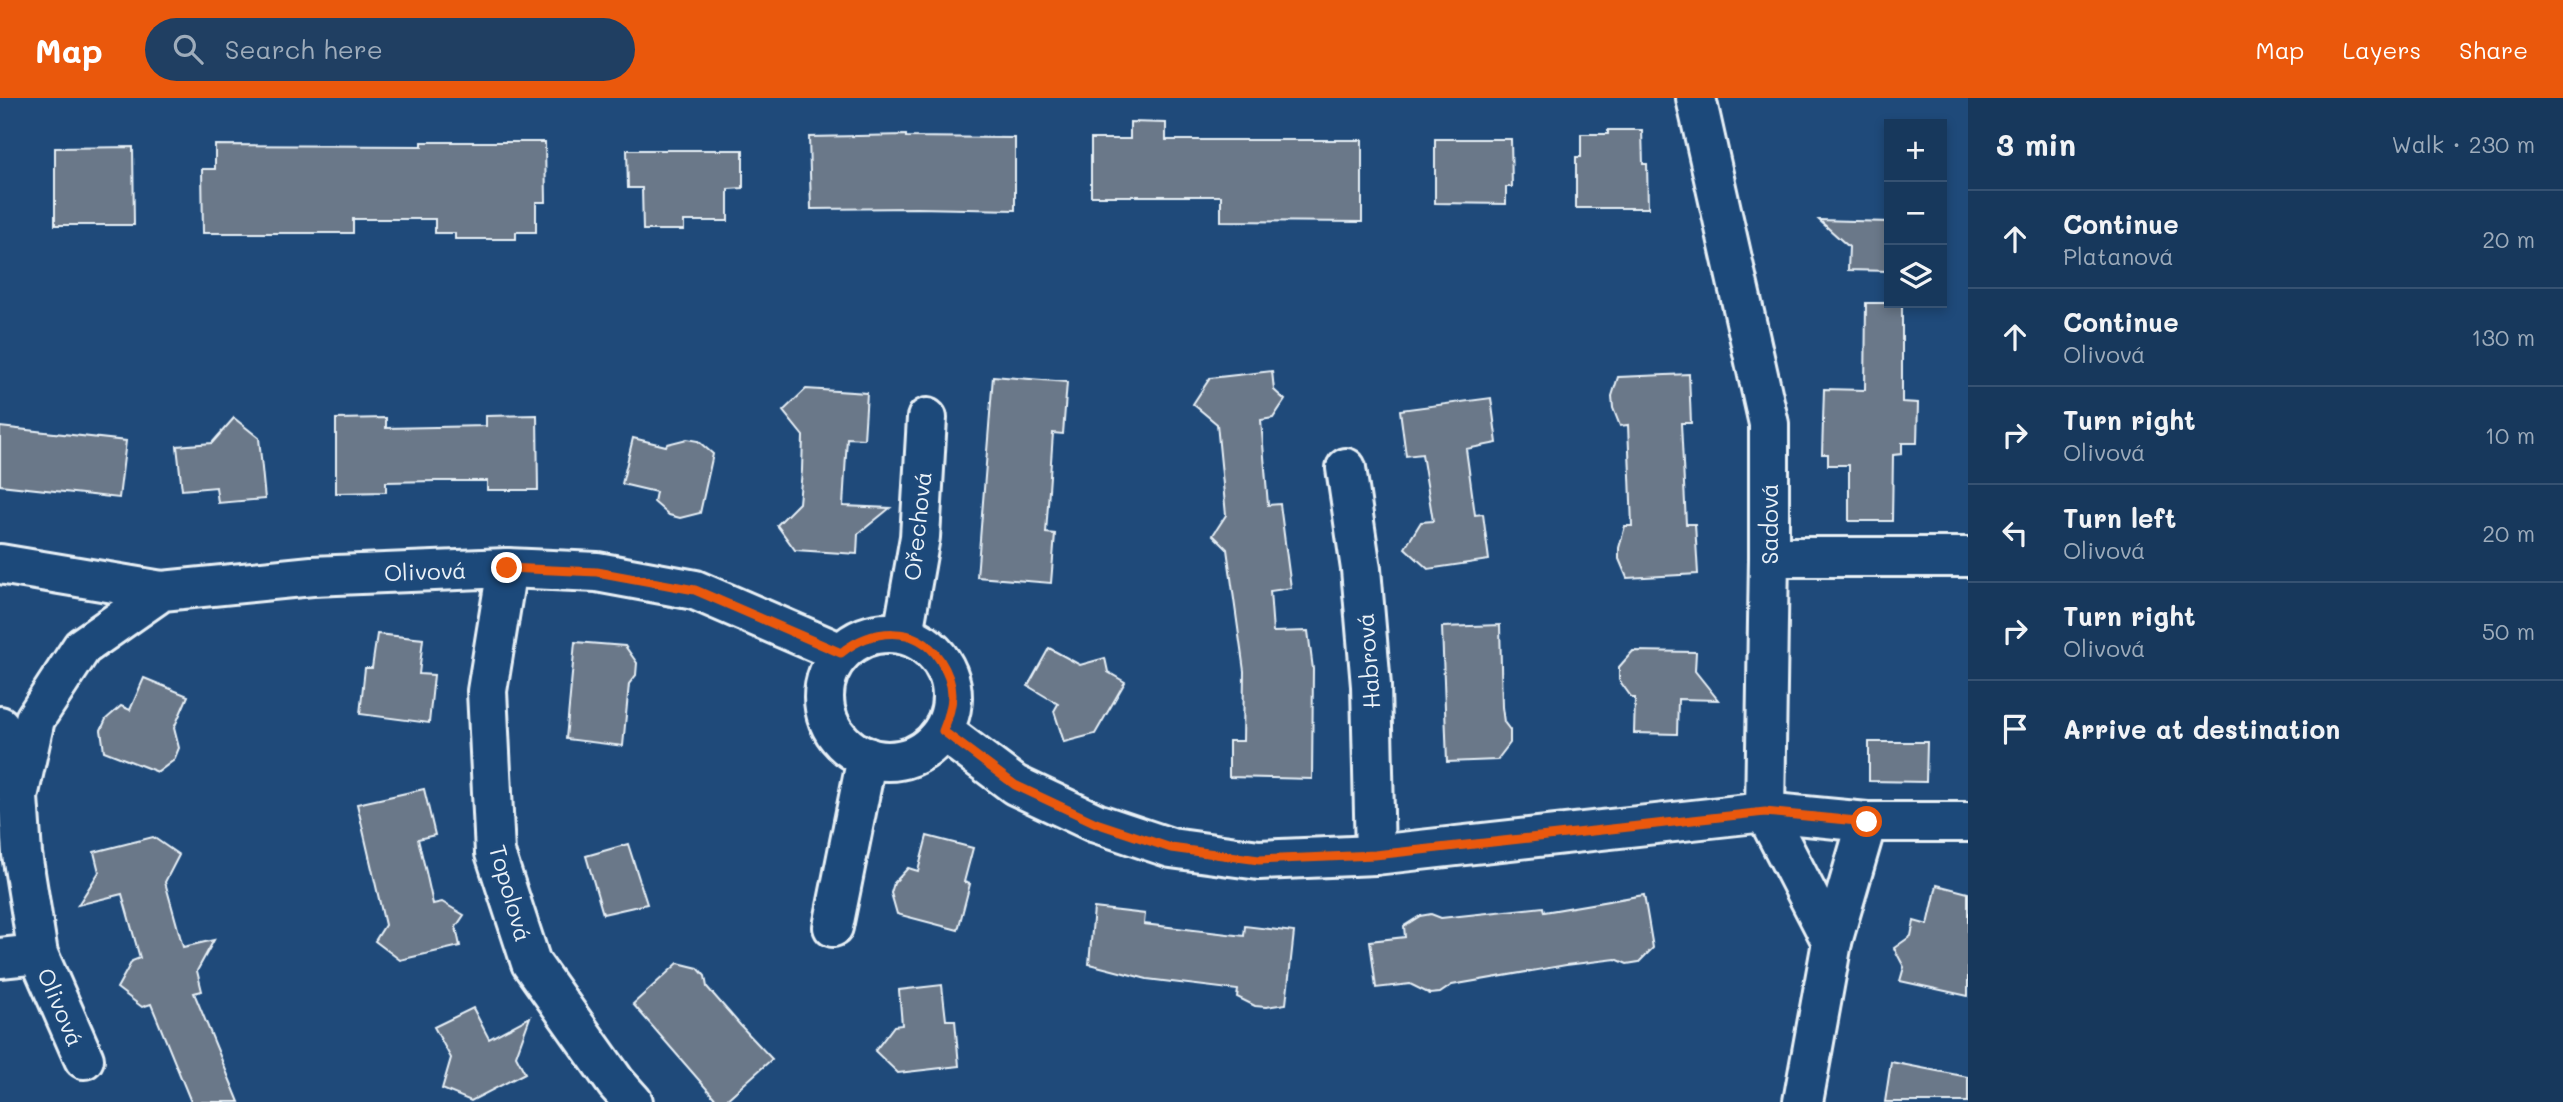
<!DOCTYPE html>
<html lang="en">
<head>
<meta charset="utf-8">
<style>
  body { margin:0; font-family:Mali,sans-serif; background:#203f62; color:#f1f3f6 }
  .controls { position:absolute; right:21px; top:21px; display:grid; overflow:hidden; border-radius:0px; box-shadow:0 4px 10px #0003 }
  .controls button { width:63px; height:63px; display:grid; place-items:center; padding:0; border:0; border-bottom:2px solid #365272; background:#17385c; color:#f1f3f6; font:35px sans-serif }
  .stop { position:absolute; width:21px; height:21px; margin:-16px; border:5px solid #ea580c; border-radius:50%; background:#fff }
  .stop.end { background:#ea580c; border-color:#fff; box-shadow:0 2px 7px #0008 }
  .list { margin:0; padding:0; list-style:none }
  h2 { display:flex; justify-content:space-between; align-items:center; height:91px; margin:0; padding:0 28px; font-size:30px }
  h2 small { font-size:23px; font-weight:400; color:#9eacbb }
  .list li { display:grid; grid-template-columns:46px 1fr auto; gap:21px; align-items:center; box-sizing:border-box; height:98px; padding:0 28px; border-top:2px solid #365272 }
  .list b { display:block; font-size:26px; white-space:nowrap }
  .list p { margin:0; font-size:23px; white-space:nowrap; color:#9eacbb }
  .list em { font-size:23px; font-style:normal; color:#9eacbb }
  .icon { flex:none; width:38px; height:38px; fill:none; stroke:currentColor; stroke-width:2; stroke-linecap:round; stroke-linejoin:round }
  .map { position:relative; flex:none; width:1968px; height:1004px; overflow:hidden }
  header { display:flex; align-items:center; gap:42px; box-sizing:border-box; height:98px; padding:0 35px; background:#ea580c; color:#fff }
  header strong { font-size:33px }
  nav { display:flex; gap:38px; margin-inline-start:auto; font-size:24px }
  .search { width:490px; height:63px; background:#203f62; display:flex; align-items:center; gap:18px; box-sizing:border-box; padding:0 24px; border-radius:38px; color:#9eacbb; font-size:26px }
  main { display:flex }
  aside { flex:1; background:#17385c }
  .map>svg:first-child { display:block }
  .building { fill:#6b7889; stroke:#e8f1f8; stroke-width:2 }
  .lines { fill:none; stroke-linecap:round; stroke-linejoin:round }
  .minor-casing { stroke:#e8f1f8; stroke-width:44 }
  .minor { stroke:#1f4a7a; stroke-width:38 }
  .route { stroke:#ea580c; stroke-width:9 }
  .labels { text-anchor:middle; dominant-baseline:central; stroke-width:5; stroke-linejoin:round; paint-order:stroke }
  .street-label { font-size:23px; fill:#e8f1f8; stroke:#1f4a7a }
</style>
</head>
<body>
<header>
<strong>Map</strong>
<div class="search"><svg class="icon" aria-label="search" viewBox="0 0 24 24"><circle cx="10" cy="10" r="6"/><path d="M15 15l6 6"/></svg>Search here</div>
<nav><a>Map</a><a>Layers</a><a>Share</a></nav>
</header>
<main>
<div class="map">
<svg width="1968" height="1004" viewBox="0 0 1968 1004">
  <rect width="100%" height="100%" fill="#1f4a7a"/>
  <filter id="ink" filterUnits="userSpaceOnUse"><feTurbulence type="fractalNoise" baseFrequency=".0143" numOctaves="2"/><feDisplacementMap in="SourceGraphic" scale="14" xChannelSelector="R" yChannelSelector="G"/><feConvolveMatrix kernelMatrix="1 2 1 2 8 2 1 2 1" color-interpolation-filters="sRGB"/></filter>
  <g filter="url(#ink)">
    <!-- building -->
    <g class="building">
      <polygon points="1130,24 1166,25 1166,42 1362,42 1362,124 1221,123 1221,98 1091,98 1091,41 1130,41"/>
      <polygon points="1608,32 1642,32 1643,66 1647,66 1648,110 1576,110 1576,59 1581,59 1581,36 1608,36"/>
      <polygon points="906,37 906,39 1015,40 1015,112 917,110 811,111 809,39"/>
      <polygon points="1435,41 1511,41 1512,89 1506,89 1506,106 1435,105"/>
      <polygon points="422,44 545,44 546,104 536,104 536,134 516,134 516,141 455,141 455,135 435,135 435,121 353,121 353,135 203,135 202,71 215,71 215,47 422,48"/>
      <polygon points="133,49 134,127 55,127 55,50"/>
      <polygon points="627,52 743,52 743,90 728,91 728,123 684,123 684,132 643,132 642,90 628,90"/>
      <polygon points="1819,122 1889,124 1889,173 1848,172 1849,149"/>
      <polygon points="1866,205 1902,205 1902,304 1918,305 1917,345 1902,345 1902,356 1893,357 1892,423 1849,423 1849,367 1828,367 1828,356 1822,356 1824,291 1865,292"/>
      <polygon points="1272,273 1274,292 1285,302 1273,320 1261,322 1268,407 1280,406 1291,490 1270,493 1273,534 1308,533 1313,571 1312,681 1229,679 1229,643 1243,643 1244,573 1227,451 1213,437 1226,417 1217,326 1193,306 1210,280"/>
      <polygon points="1689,276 1691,325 1681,325 1686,426 1695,426 1698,476 1627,480 1619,461 1619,450 1625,428 1632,428 1628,327 1620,328 1613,310 1612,298 1618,279"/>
      <polygon points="993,278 1067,284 1063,336 1053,335 1046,435 1055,436 1051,485 977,479"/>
      <polygon points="806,291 867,295 864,341 847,340 843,408 890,410 858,436 857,456 795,452 777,427 799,405 802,372 803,338 783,313"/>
      <polygon points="1491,300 1497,345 1466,351 1475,417 1483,416 1489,462 1428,471 1405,450 1421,424 1433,423 1422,356 1406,358 1400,312"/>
      <polygon points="537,317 538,392 487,392 487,383 436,383 386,384 386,394 336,395 336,321 386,320 386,330 486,328 486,318"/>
      <polygon points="234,320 259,340 265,401 218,405 216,389 182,392 177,348 212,345"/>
      <polygon points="0,329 126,343 119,400 0,387"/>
      <polygon points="633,340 666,348 667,346 687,341 698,343 713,356 700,415 680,420 669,417 654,404 656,394 622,386"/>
      <polygon points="1500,527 1502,609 1504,624 1510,632 1510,645 1497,662 1447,664 1442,529"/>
      <polygon points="377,536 423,541 419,576 434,577 429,625 360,616 365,570 372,570"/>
      <polygon points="575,544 625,548 637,565 636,577 629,586 623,648 566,641"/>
      <polygon points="1049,550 1080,567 1105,560 1108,574 1125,584 1095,636 1064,644 1054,613 1058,606 1028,588"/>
      <polygon points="1633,553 1696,554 1695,573 1718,602 1678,601 1677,636 1634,635 1635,600 1632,600 1619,582 1619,569"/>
      <polygon points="144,580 188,598 174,630 179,650 174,662 158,674 104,653 101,632 106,621 121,608 130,612"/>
      <polygon points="1869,644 1927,644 1926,684 1869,683"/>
      <polygon points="424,691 435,737 418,741 426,774 433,806 442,804 464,817 456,829 460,848 400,862 375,843 385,827 357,706"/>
      <polygon points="927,738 973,750 964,784 970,786 958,832 897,816 891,795 894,785 908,770 918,773"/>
      <polygon points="153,739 179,757 165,784 183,849 214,842 197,873 202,893 194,895 239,1004 191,1004 151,906 142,909 117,890 132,863 140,860 122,796 78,807 99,774 94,754"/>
      <polygon points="628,746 647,806 603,816 586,758"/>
      <polygon points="1937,787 1968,795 1968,898 1900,883 1904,869 1894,850 1911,838 1914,823 1928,827"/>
      <polygon points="1644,797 1653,850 1639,864 1627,866 1616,861 1566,867 1452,887 1440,895 1430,896 1410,886 1376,890 1370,843 1405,839 1404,828 1420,818 1431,816 1441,820 1543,809 1544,814"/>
      <polygon points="1094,810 1145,816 1144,826 1244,838 1245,828 1294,834 1286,906 1266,909 1255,908 1237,899 1238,892 1147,881 1089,866"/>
      <polygon points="678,865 698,870 705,878 707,889 741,928 772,961 724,1004 718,1004 633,906"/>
      <polygon points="942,887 946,922 955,922 959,968 898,975 875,953 894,928 902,927 899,892"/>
      <polygon points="473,910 489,941 530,919 516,958 525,975 471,1003 442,991 451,960 434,929"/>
      <polygon points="1891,964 1968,979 1968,1004 1885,1004"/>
    </g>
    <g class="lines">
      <defs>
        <g id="minor">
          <polyline points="1696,0 1769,326 1769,459 1765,714 1832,844"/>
          <polyline points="1346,370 1361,471 1371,588 1375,757"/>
          <polyline points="1769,459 1968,459"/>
          <polyline points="0,466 162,493"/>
          <polyline points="507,470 487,593 495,755 531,865 616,985 633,1004"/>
          <circle cx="888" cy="599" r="64"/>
          <polyline points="903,536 920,439 927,320"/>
          <polyline points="0,628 16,691"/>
          <polyline points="943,633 1015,687 1096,725 1171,750 1259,762 1375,757 1765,714 1867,724 1968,724"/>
          <polyline points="833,829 867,659"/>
          <polyline points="0,860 38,856"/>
          <polyline points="84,961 38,856 22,756 18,699 35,621 82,549 162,493 312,478 507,470 597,474 695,492 841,555"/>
          <polyline points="1803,1004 1832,844 1867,724"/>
        </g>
      </defs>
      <!-- minor casing -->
      <use href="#minor" class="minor-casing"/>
      <!-- minor -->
      <use href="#minor" class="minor"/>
    </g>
  </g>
  <g class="lines" filter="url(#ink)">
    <!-- route -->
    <path class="route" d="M507,470L597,474L695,492L841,555C871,531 916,525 940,562C947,573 952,584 952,597C952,610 948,621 943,633L1015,687L1096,725L1171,750L1259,762L1375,757L1765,714L1867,724"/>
  </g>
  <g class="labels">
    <!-- street labels -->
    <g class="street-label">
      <text transform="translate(1769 426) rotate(-90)">Sadová</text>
      <text transform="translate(917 428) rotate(-84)">Ořechová</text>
      <text transform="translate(425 473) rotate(-2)">Olivová</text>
      <text transform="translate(1368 563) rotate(-94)">Habrová</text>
      <text transform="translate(511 795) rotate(74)">Topolová</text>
      <text transform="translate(61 909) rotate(67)">Olivová</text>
    </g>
  </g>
</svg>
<div class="controls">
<button>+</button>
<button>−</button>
<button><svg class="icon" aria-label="layers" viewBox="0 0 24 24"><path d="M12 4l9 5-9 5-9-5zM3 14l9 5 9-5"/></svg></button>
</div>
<div class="stop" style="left:1867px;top:724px"></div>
<div class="stop end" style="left:507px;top:470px"></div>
</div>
<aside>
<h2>3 min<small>Walk · 230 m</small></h2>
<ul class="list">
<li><svg class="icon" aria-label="ahead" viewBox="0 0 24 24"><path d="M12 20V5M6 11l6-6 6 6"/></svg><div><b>Continue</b><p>Platanová</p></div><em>20 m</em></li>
<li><svg class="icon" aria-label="ahead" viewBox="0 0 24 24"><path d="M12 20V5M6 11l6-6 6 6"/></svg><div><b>Continue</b><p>Olivová</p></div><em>130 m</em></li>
<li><svg class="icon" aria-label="right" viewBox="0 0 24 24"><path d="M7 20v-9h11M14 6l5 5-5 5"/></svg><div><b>Turn right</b><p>Olivová</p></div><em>10 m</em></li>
<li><svg class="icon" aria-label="left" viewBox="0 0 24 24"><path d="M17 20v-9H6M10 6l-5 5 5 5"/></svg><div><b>Turn left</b><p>Olivová</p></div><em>20 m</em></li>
<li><svg class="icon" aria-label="right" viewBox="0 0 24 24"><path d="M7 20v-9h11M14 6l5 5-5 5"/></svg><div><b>Turn right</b><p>Olivová</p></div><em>50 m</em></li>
<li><svg class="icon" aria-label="arrive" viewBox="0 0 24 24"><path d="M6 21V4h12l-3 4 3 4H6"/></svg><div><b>Arrive at destination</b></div></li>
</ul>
</aside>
</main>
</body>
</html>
